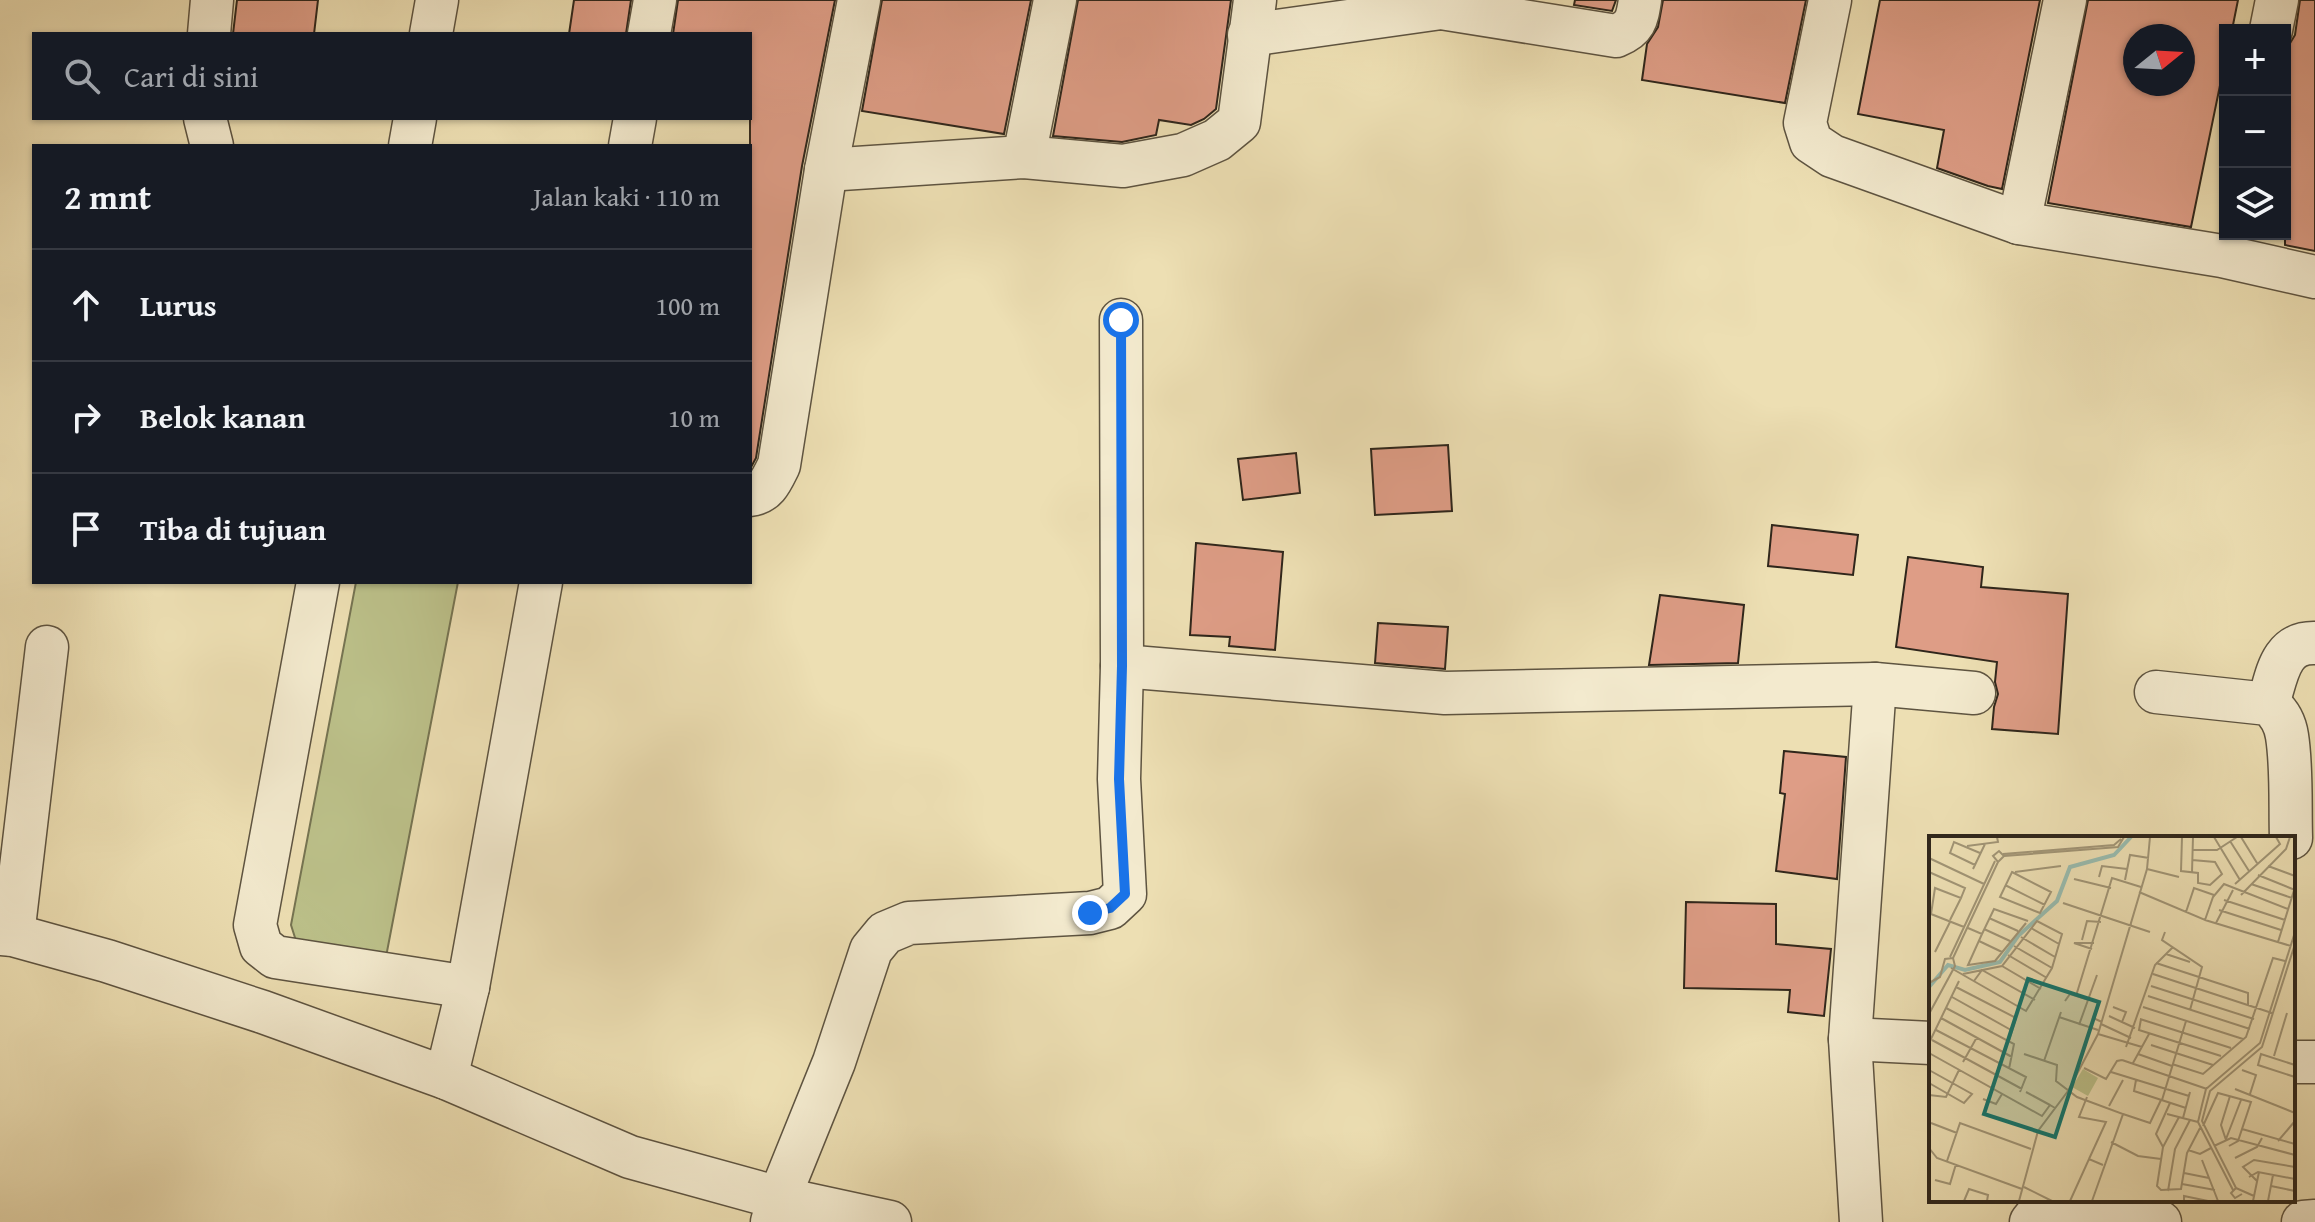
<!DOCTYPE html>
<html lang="id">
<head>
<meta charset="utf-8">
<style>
  body { margin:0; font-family:"Gentium Book Plus",serif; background:#242831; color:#f1f3f6 }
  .controls { position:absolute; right:24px; top:24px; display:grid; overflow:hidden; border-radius:0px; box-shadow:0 2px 6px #0004 }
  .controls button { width:72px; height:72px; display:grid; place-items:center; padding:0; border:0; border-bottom:2px solid #363941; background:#171b24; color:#f1f3f6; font:40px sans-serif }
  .compass { position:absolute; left:2123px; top:24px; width:72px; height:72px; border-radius:50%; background:#171b24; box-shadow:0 2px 6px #0004; rotate:72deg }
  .stop { position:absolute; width:24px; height:24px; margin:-18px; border:6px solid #1a73e8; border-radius:50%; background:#fff }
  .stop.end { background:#1a73e8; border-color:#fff; box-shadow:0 2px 8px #0008 }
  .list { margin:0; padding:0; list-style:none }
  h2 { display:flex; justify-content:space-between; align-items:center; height:104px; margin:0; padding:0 32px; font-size:34px }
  h2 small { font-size:26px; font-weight:400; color:#9ea1a6 }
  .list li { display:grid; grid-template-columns:52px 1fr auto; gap:24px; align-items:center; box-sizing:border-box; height:112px; padding:0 32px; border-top:2px solid #363941 }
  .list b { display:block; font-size:30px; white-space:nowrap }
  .list em { font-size:26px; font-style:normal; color:#9ea1a6 }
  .icon { flex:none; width:44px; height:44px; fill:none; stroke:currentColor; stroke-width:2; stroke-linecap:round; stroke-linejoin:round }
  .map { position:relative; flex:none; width:2315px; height:1222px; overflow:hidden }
  .search { position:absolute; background:#171b24; box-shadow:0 2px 6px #0004; left:32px; top:32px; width:720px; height:88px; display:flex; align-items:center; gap:20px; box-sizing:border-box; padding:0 28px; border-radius:0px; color:#9ea1a6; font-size:30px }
  .panel { position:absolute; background:#171b24; box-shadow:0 2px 6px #0004; left:32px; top:144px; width:720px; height:440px; border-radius:0px }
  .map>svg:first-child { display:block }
  .green { fill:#bcc18a; stroke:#767452; stroke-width:2 }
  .building { fill:#de9d86; stroke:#2f261b; stroke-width:2; fill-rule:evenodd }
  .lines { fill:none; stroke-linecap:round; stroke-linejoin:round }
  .minor-casing { stroke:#5e5441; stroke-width:45 }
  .minor { stroke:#f3eace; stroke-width:42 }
  .route { stroke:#1a73e8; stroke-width:10 }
  .inset-river { fill:none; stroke:#99bcaf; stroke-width:4 }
  .inset-road { fill:none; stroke:#a19576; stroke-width:2 }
  .view { fill:#0f766e; fill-opacity:0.15; stroke:#0f766e; stroke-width:4 }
  .inset-edge { fill:none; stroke:#2f261b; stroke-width:4 }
</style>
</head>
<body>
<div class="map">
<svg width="2315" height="1222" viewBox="0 0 2315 1222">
  <rect width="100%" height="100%" fill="#eddfb3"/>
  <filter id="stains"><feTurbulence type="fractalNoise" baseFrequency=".0025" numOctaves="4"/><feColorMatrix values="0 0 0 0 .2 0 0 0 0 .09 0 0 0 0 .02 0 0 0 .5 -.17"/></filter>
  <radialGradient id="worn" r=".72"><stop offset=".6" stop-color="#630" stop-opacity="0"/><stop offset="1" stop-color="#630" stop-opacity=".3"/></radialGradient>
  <!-- green -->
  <polygon class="green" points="356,582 458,582 385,962 297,944 291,925"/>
  <!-- building -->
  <g class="building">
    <polygon points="237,0 318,0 314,34 233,34"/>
    <polygon points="574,0 631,0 626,34 569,34"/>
    <polygon points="678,0 835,0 802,166 756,458 750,469 750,34 673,34"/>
    <polygon points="882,0 1031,0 1004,134 862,111"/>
    <polygon points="1078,0 1231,0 1216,109 1204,119 1191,125 1159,120 1156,135 1122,142 1053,136"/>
    <polygon points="1575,0 1616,0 1612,11 1574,5"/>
    <polygon points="1663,0 1806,0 1785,103 1642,80 1647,44 1658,27"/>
    <polygon points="1880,0 2040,0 2002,189 1988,186 1937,168 1944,130 1858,114"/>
    <path d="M2088,0H2238L2232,30H2225V61L2191,227L2048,203ZM2135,36H2183V84H2135Z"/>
    <polygon points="2300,0 2315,0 2315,251 2285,245 2285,49 2289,45 2295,35"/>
    <polygon points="1448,445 1452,511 1375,515 1371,449"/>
    <polygon points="1296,453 1300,493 1243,500 1238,459"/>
    <polygon points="1772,525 1858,535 1853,575 1768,566"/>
    <polygon points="1196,543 1283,552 1275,650 1229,646 1230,637 1190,635"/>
    <polygon points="1908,557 1983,567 1981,587 2068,594 2058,734 1992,729 1994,707 1998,694 1995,682 1997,662 1896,647"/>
    <polygon points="1660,595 1744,605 1738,663 1649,665"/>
    <polygon points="1378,623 1448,627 1445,669 1375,663"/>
    <polygon points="1784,751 1846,757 1837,879 1776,871 1785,794 1780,793"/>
    <polygon points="1686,902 1776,904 1776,944 1831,949 1824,1016 1788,1012 1790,990 1684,988"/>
  </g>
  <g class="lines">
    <defs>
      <g id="minor">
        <polyline points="1830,0 1805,123 1811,142 1832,156 2019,223 2222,256 2315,277"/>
        <polyline points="2271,30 2277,0"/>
        <polyline points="209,34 212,0"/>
        <polyline points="431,34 437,0"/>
        <polyline points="649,34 655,0"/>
        <path d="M1249,35L1441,8L1616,36C1636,28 1637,19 1640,0"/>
        <polyline points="205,118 212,146"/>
        <polyline points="410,146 415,118"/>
        <polyline points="630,146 635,118"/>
        <polyline points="1024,157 1055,0"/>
        <polyline points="826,170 1024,157 1123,166 1183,155 1217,140 1239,122 1255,0"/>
        <polyline points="2019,223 2065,0"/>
        <path d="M750,495C767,493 772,479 779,465L826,170L859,0"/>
        <polyline points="318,582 255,925 261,946 275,957 468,987 446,1078"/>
        <polyline points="1122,666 1445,693 1875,684 1974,693"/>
        <path d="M2156,692L2268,704C2279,712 2285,723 2287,736C2292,767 2290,806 2291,838"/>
        <path d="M2268,704C2277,677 2279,642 2315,643"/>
        <polyline points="0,934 13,935 107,961 263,1012 446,1078 630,1157 779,1198 890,1222"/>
        <polyline points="13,935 47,647"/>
        <polyline points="468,987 541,582"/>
        <polyline points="1850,1039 1931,1043"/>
        <polyline points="2293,1062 2315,1062"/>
        <polyline points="772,1222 779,1198 834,1062 871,950 885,933 909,923 1090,913 1110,908 1125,894 1119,779 1122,666 1121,320"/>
        <polyline points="1861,1222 1850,1039 1875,684"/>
        <polyline points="2031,1222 2035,1217 2068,1215 2160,1222"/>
        <polyline points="2303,1222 2315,1221"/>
      </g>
    </defs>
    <!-- minor casing -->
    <use href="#minor" class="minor-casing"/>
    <!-- minor -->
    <use href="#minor" class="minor"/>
  </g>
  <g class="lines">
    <!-- route -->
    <polyline class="route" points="1090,913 1110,908 1125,894 1119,779 1122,666 1121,320"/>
  </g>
  <!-- overview -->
  <g transform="translate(1929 836)">
    <rect width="366" height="366" fill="#eddfb3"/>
    <path d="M154,233L169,242L159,260L143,251Z" fill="#bcc18a"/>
    <path class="inset-river" d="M0,151L19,129L36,134L71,126L89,100L128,65L141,31L185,19L202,1"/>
    <path class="inset-road" d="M253,1L252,35L269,37V47L281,49L293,38L286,26L263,24M285,1L311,44M312,1L328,27M301,5L320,35M38,10L69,6L68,1M264,14H288L308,1M74,18L185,9L192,3M75,20L70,15L64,20L69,26L75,20L189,11L195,1M0,22L55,48M46,29L21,17L25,6L51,17M339,30L366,40M44,33L56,8M218,33L250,41M0,36L36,52L32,62M83,36L122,56L111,77L71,61ZM86,36L132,30M263,36L264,1M329,39L366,54M170,41L173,30L198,33M145,43L182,52M196,44L201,19L220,22M306,48L351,8L347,1M322,48L363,62M76,49L116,69M210,56L276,84L284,61L295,48L359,73M312,59L357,13L361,1M295,64L356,84M134,67L221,96M290,74L352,94M257,76L265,52L285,59M60,82L89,95M21,84L32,62L6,52L2,78L35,91M276,84L362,110M287,87L304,54M39,92L53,98L39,129L66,125L97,87M102,92L130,108M55,93L81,105M236,96L233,104L273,131L261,174M53,98L65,73L99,85M92,101L126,121M153,104L158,85L172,86M50,105L73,116M349,106L366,51M85,110L123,132M163,113L145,107H165M6,116L21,86M237,118L261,126M79,119L118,142M21,121L66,25M24,122L69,26M227,127L319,157V169M73,130L112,153M22,132L97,175L123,132L133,98L108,85L73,130L34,138M224,138L343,177M45,145L53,134L106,164M0,147L11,141L16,123L24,122L26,130L0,178M222,150L325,183M27,151L87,182L80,205M147,160L183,42L212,51M219,160L321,193M23,161L82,194M136,165L141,158L160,164M170,166L164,182L173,186M184,171L197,176L193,186M214,171L314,203M17,172L85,208L80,233M180,180L206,192M130,181L169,194M12,182L83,221M211,183L302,212M212,183L210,194L292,220M172,188L202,202M150,189L168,139M7,194L97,241L91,256M169,198L213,211M3,204L93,253M0,207L30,145M222,209L284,229M197,211L226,129L244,111M0,217L113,280L121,269L126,272M95,218L128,229L127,245L148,261L194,278L163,365M209,218L243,230M345,220L358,177M193,224L278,253M115,225L132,176M34,226L48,201M204,227L220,198M243,228L274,238L317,201L344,122L356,125M366,229L332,218L329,229L366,241M155,232L177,243L188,225L193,224M0,234L43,258L35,267L0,247M313,234L327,239L321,258M182,236L260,260M207,244L205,255L257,272M306,253L366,277M97,256L121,269M0,259L17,261L30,234M158,261L150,281L177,286L160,323M54,263L67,268L73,258M233,264L257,185M180,270L194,244M194,278L221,287L232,264M238,278L269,286M250,281L234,311L228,350L232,354L252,353L258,317L271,292M254,282L261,256M2,287L28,297M274,290L289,257L322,266L309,305L300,310M313,293L366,308M297,303L312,264M297,304L292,289L301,260M349,305L366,285M182,306L209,320L232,323M285,310L302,302L366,319M234,311L227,298L241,267M0,312L8,322L93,353M259,314L271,318L282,312M306,322L328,311L333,302M273,324L289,365M18,325L31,287L102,313M255,337L280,342M320,341L329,336L366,343M6,344L21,348L27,328M328,345L314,331L325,324L366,331M253,348L286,354M342,350L366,355M95,351L123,365M307,352L273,285L281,255L333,211L366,108M304,354L269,286L273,269L277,253L331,207L366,96M239,355L246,313L261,284M313,358L306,362L302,357L307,352L325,360M35,365L40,353L59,359L58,365M90,365L109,295L139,255L169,198L218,33L221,1M141,365L160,323L174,329M255,365V360L279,365M324,365L330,336M339,365L344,339"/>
    <path class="view" d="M99,143L170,166L126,301L55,278Z"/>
    <rect width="366" height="366" class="inset-edge"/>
  </g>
  <rect width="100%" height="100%" filter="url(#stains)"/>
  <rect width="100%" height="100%" fill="url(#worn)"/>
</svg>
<div class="controls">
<button>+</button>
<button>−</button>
<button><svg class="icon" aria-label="layers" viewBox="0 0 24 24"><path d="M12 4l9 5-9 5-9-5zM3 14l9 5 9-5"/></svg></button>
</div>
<svg class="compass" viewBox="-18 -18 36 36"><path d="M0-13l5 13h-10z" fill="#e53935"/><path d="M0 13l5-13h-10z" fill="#9ea1a6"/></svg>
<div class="stop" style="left:1121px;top:320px"></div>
<div class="stop end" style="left:1090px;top:913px"></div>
<div class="search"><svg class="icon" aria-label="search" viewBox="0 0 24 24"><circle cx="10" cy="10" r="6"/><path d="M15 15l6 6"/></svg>Cari di sini</div>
<section class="panel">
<h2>2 mnt<small>Jalan kaki · 110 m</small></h2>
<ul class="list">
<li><svg class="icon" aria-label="ahead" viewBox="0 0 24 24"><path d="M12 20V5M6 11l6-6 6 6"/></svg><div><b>Lurus</b></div><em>100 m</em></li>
<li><svg class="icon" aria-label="right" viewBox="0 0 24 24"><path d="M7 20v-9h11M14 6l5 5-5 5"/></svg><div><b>Belok kanan</b></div><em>10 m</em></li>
<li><svg class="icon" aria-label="arrive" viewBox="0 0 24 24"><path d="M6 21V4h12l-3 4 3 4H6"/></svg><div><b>Tiba di tujuan</b></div></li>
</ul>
</section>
</div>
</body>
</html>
